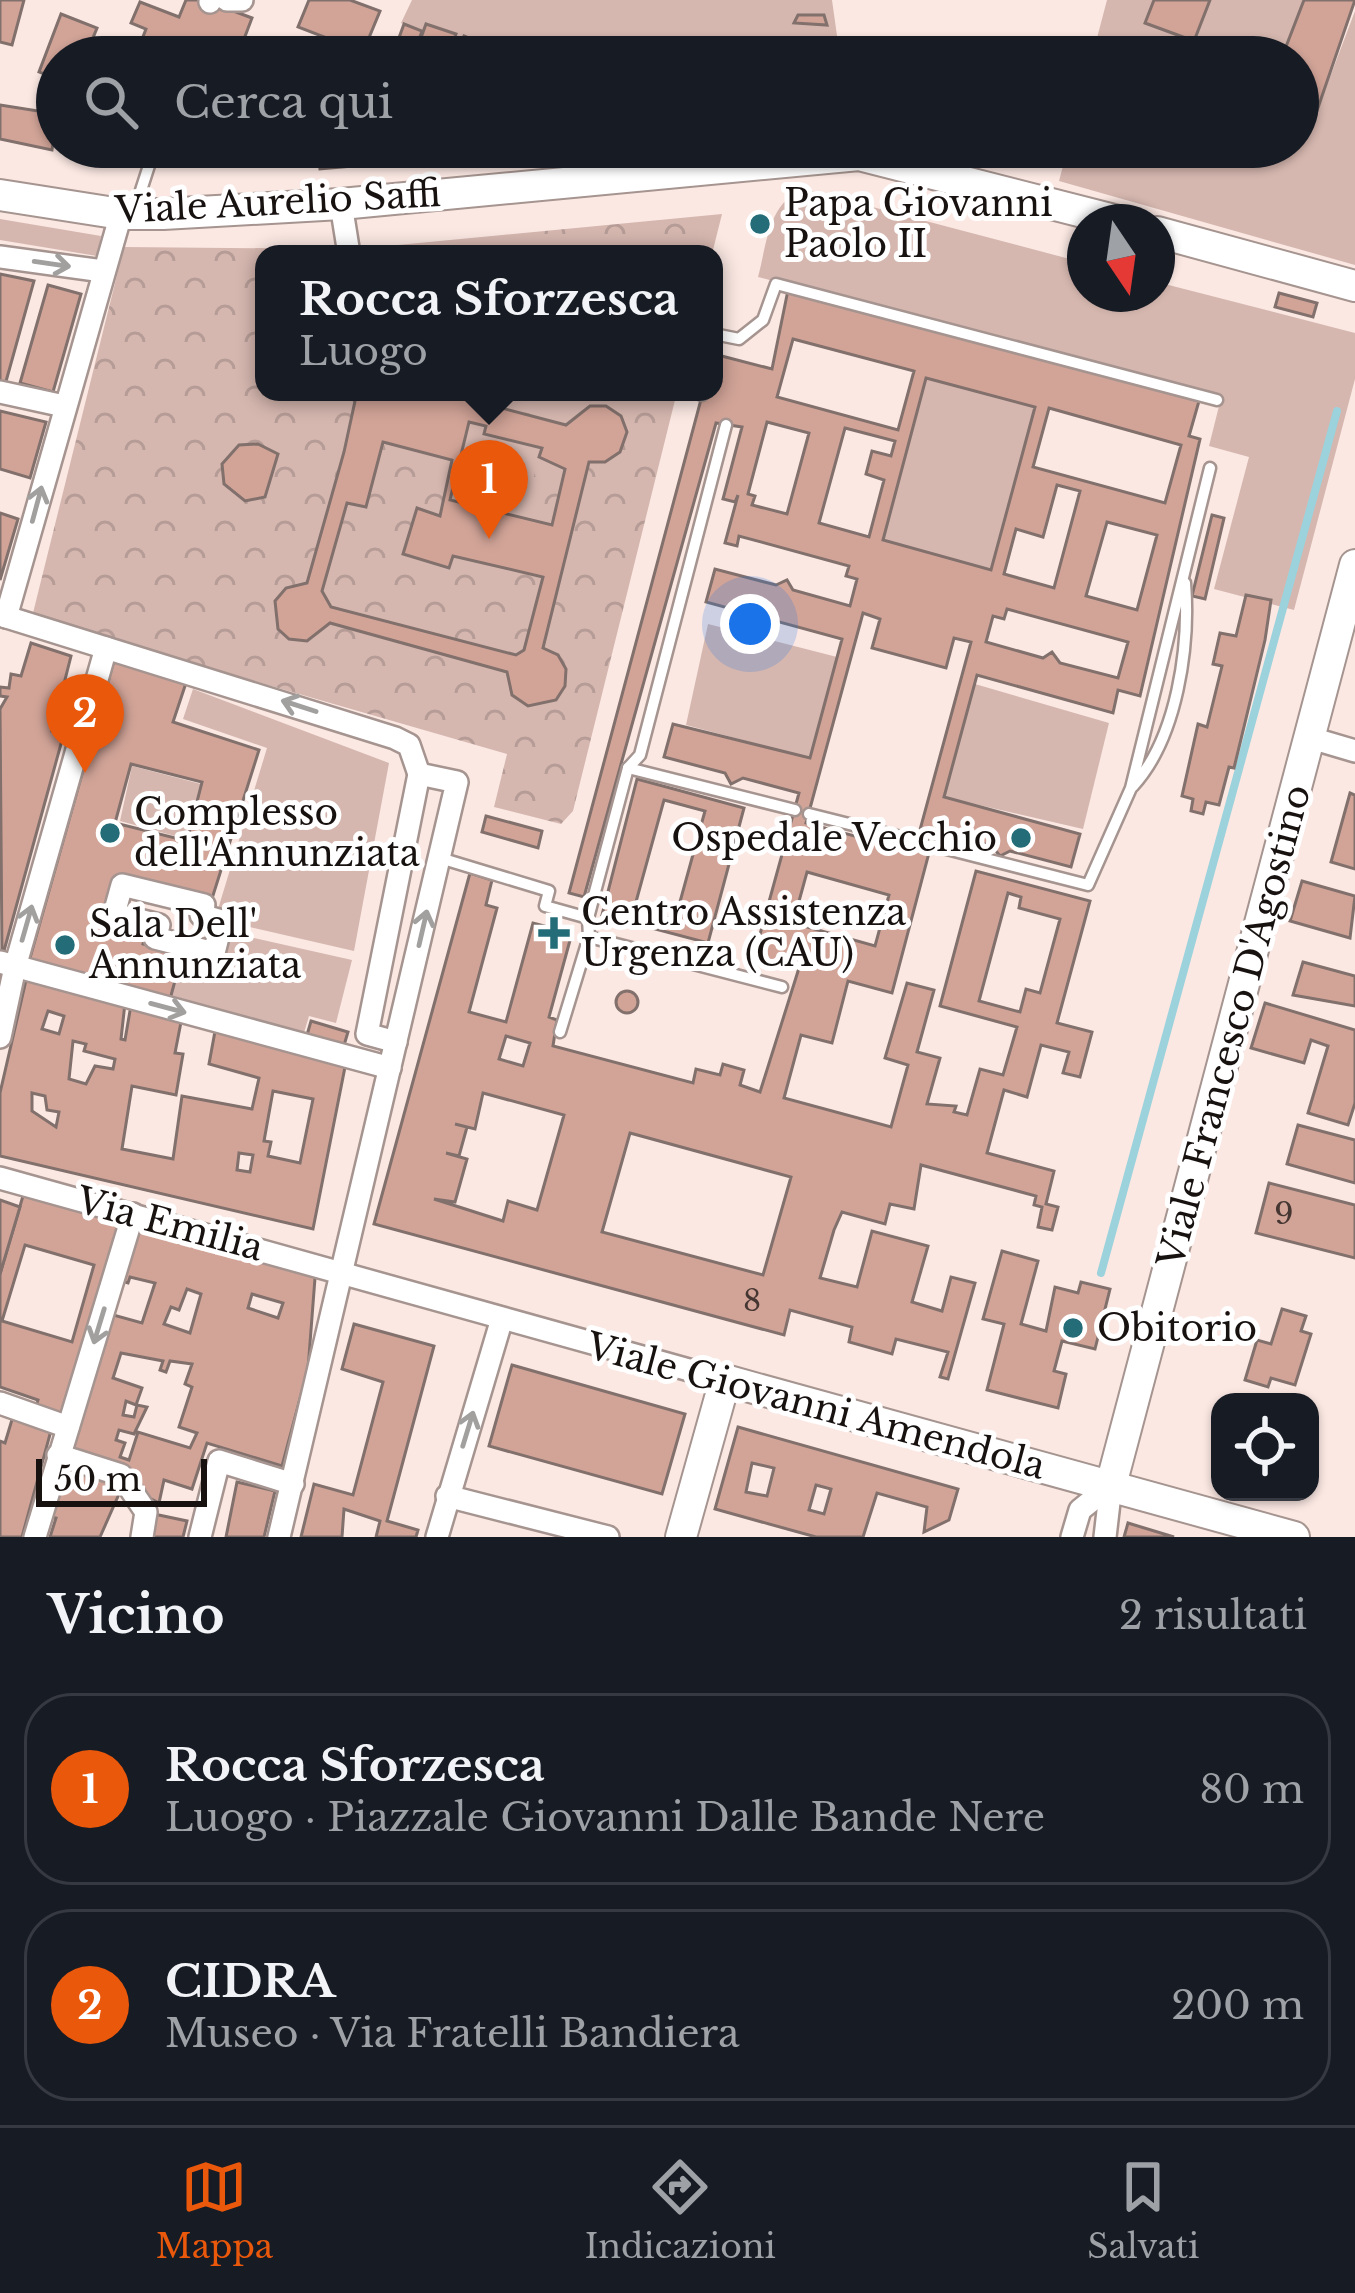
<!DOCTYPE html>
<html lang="it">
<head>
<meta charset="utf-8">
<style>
  body { margin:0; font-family:"Libre Baskerville",serif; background:#20242c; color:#f1f3f6 }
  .controls { position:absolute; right:36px; bottom:36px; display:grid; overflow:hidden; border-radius:24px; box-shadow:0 3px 9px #0004 }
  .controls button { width:108px; height:108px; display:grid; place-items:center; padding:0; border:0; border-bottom:3px solid #363941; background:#171b24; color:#f1f3f6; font:60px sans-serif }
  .compass { position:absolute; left:1067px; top:204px; width:108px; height:108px; border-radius:50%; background:#171b24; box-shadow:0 3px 9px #0004; rotate:167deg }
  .scale { position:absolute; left:36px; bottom:30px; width:171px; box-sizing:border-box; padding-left:12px; border:6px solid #171110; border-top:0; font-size:33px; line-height:42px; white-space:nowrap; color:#171110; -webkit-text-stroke:9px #fff; paint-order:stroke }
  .you { position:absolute; left:750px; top:624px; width:42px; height:42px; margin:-30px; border:9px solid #fff; border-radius:50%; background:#1a73e8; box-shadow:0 0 0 18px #1a73e833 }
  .badge { display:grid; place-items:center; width:78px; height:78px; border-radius:50%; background:#ea580c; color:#fff; font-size:39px; font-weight:700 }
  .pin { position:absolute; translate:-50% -99px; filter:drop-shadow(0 3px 6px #0008) }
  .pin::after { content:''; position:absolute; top:63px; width:42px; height:36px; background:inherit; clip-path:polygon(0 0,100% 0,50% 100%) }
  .popup { position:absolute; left:255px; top:245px; width:468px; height:156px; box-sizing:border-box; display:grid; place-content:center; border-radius:24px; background:#171b24; filter:drop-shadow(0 3px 9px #0005); font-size:39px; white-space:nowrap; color:#9ea1a6 }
  .popup b { font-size:45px; color:#f1f3f6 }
  .popup::after { content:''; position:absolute; left:50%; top:100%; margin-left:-24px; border:24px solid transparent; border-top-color:#171b24 }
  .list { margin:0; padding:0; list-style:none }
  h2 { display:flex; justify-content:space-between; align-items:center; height:156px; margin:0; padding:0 48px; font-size:51px }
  h2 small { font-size:39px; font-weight:400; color:#9ea1a6 }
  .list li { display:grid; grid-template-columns:78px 1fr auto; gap:36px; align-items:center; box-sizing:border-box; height:192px; margin:0 24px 24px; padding:0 24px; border:3px solid #363941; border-radius:48px }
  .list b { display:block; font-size:45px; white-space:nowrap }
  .list p { margin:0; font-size:39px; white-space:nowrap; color:#9ea1a6 }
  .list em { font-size:39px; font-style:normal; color:#9ea1a6 }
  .icon { flex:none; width:66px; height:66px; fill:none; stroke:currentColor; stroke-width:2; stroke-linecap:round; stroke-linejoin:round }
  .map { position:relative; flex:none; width:1355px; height:1537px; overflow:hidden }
  .search { position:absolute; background:#171b24; box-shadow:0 3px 9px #0004; left:36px; right:36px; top:36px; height:132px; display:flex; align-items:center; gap:30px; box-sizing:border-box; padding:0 42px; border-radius:66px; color:#9ea1a6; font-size:45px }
  .sheet { height:588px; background:#171b24 }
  nav { display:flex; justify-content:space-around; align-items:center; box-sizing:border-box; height:168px; border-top:3px solid #363941; background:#171b24; font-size:33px; color:#9ea1a6 }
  nav a { display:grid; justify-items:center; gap:6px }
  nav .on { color:#ea580c }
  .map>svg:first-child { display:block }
  .park { fill:url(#park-crowns) }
  .garden { fill:#d5b7af }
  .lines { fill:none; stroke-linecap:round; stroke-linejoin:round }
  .stream { stroke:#9cd2dc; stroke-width:8 }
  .building { fill:#d2a498; stroke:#81706c; stroke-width:3; fill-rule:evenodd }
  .lane-casing { stroke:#a5948f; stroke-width:15 }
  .street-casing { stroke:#a5948f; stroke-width:26 }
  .secondary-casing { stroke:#a5948f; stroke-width:34 }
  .lane { stroke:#fff; stroke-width:10 }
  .street { stroke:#fff; stroke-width:21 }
  .secondary { stroke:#fff; stroke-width:30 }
  .oneway { stroke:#a2a09f }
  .poi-dot { fill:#236c78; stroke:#fff; stroke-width:4.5 }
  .labels { text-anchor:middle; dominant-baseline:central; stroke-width:10; stroke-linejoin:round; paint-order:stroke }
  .number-label { font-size:30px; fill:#463632 }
  .street-label { font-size:36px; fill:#171110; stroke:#fff }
  .poi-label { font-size:36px; fill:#171110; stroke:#fff; text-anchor:start }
</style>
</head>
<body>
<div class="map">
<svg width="1355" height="1537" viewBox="0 0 1355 1537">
  <defs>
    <pattern id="park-crowns" width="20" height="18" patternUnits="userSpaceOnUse" patternTransform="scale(3)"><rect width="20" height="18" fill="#d5b7af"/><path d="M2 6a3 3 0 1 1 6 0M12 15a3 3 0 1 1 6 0" fill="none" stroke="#b69c96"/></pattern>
  </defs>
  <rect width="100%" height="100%" fill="#fbe8e3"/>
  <!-- park -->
  <polygon class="park" points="722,214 712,254 264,254 264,392 677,392 573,811 561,824 494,807 507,754 32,617 124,247 356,249"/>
  <!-- garden -->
  <g class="garden">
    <polygon points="412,0 832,0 840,57 484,57 401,23"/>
    <polygon points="1107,0 1154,0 1146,23 1194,41 1210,0 1304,0 1282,57 1092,57"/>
    <polygon points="1355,11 1355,265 1059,181 1068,147 1298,147 1298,126 1310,130"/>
    <polygon points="624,147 853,147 624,167"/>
    <path d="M804,189L1085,263V294H1157V282L1355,333V379L1294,610L1214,589L1249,457L1209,446L1221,398L758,277C767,244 768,202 804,189Z"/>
    <polygon points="0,219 101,236 97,256 0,240"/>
    <polygon points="926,378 1035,407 991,570 883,540"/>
    <polygon points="488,435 542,448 534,476 514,510 475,500"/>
    <polygon points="708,624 837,657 810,758 686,725"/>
    <polygon points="975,684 1109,723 1083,829 944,797"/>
    <polygon points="193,689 389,763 354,951 215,919 267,748 183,719"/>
    <polygon points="132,766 201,784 186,839 120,821"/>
    <polygon points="223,931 352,960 336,1023 309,1016 303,1036 170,1002 184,948 216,956"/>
  </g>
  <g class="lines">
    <!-- stream -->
    <polyline class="stream" points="1101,1273 1337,411"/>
  </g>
  <!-- building -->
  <g class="building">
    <polygon points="0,0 24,0 12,45 0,42"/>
    <polygon points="186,0 204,0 252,18 241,47 246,49 243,57 203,57 174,42 169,57 135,57 146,29 131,23 140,2 179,17"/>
    <polygon points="309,0 350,0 380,11 363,52 298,27"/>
    <polygon points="1154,0 1210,0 1194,41 1145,23"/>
    <polygon points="1304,0 1355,0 1310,131 1298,126 1298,57 1282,57"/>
    <polygon points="61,14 97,28 85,57 57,57 57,79 39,72"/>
    <polygon points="798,15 824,15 827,25 794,23"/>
    <polygon points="404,24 422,31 413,57 392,57"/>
    <polygon points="426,24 456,34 448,57 414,57"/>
    <polygon points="464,36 513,57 474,57 457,50"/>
    <polygon points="0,105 57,114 52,150 0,139"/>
    <polygon points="86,147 129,147 128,156"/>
    <polygon points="229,147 280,147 282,157 231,164"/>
    <polygon points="318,147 573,147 320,169"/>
    <polygon points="0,274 34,281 5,385 0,383"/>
    <polygon points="48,285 81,294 53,392 20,383"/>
    <path d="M788,290L1199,401L1189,436L1200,439L1140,696L1118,690L1113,713L977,675L944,797L1080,834L1071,867L1010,851L1000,856L992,846L935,830L892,993L848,981L832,1043L801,1035L784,1098L891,1127L908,1065L885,1058L907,983L934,990L917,1052L940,1058L927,1104L956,1106L954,1112L967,1115L980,1069L1003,1075L1017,1027L940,1006L976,871L1090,901L1057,1023L1092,1032L1080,1077L1063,1073L1069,1052L1041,1045L1027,1097L1004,1090L987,1153L1054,1171L1046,1204L1058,1207L1052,1230L1038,1227L1042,1207L1034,1205L1036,1196L921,1165L914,1209L890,1204L885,1224L842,1212L834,1230L820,1278L857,1287L872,1231L928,1246L912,1302L942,1311L951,1277L975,1283L948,1379L940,1377L948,1352L896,1339L892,1354L849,1342L852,1327L790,1310L784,1335L374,1224L470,873L492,880L486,905L497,908L469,1012L506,1022L533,923L572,933L549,1017L557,1020L553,1046L693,1083L696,1069L720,1075L723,1064L744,1070L740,1085L760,1092L799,968L754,956L799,793L743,778L731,784L725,773L664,757L673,724L810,758L842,639L706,602L715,569L776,585L787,580L793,590L850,606L857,579L846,576L849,566L739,536L737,546L725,543L738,495L735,502L723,499L742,427L716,423L584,897L569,893L703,392H714V354L772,369ZM793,339L914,371L898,430L777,397ZM926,378L1035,407L991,570L883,540ZM1049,408L1181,445L1165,503L1033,467ZM767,422L809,433L787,514L752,505L755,496L748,494ZM845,428L895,441L891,456L872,451L866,474L884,480L869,537L819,523ZM1057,485L1080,491L1054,588L1004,574L1016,529L1043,537ZM1107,522L1157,535L1137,610L1086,596ZM1007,609L1128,642L1118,678L1060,663L1052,652L1043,658L986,642L993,616L1004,619ZM863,613L880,619L872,648L946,668L954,638L971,642L914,852L806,823ZM807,872L889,895L875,946L793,923ZM1008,893L1021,897L1019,908L1060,919L1040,993L1026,989L1020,1012L979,1001ZM506,1036L530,1043L523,1066L499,1059ZM483,1093L564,1115L537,1210L508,1201L503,1221L434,1199L455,1202L467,1159L446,1153L459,1156L467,1127L455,1124L475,1129ZM630,1133L791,1177L763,1275L602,1232Z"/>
    <polygon points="1279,293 1317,303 1313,317 1275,307"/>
    <path d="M343,392H441L566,425L590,406H606L621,416L627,432L620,452L605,462H589L543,648L558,655L566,669L565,686L556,700L528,706L512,695L507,672L330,623L307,641L289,639L278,629L275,601L286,588L307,583L344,452L355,401ZM469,422L486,426L484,434L542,448L539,457L565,469L552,525L450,500ZM383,442L452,460L440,516L417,508L403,554L449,568L453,556L543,577L524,650L516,655L331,607L322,591L347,503L366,507Z"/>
    <polygon points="0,411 46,422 30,478 0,469"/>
    <polygon points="258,444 278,454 265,497 245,501 224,484 222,464 239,445"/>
    <polygon points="0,513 18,519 0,580"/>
    <polygon points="1212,515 1224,518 1205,599 1192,596"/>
    <polygon points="1246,595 1271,600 1265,640 1234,768 1229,767 1219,805 1206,802 1203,814 1191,811 1193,799 1182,796 1198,724 1207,727 1222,666 1213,664 1220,633 1236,636"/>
    <polygon points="31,643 71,656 52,731 64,733 2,958 0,709 7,697 0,696 0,687 9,688 11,674 21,676"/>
    <path d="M115,657L187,680L173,722L259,750L210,905L118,877L106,918L147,930L143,944L182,955L169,1003L28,965ZM131,764L202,782L187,841L115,823Z"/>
    <path d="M637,779L744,808L708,943L602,915ZM664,800L705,811L675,920L634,909Z"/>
    <polygon points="1350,793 1355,795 1355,869 1331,862"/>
    <polygon points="486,816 542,831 538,848 482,832"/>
    <polygon points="1302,881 1355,896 1350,938 1290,921"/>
    <polygon points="1303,962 1355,976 1355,1006 1293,995"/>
    <path d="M27,976L125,1003L121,1039L125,1040L131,1005L182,1017L175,1053L183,1054L176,1095L132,1086L122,1149L173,1159L182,1096L252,1109L259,1078L209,1064L216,1026L346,1062L313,1229L0,1156V1093ZM48,1011L64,1016L59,1034L42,1029ZM73,1041L86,1044L84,1051L115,1059L113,1069L95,1066L86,1084L69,1079ZM273,1091L313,1099L300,1163L268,1156L271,1142L264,1141ZM32,1093L45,1096L47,1110L59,1112L56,1127L32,1111ZM239,1153L253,1155L250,1172L237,1170Z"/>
    <circle cx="627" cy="1002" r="11"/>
    <polygon points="1265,1003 1355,1030 1355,1103 1348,1125 1308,1113 1328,1046 1311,1040 1304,1063 1251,1048"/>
    <polygon points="311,1021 348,1032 342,1052 305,1042"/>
    <polygon points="1298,1125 1355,1140 1355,1183 1287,1164"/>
    <polygon points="1269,1183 1355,1205 1355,1258 1256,1233"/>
    <path d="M25,1189L126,1217L64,1419L35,1409L38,1400L0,1387V1274ZM25,1245L94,1265L72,1342L2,1321Z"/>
    <polygon points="0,1200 20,1207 0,1274"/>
    <path d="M139,1220L316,1265L308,1369L282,1466L207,1443L192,1489L164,1480L159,1503L66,1454L110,1314L142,1323L155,1283L130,1277L128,1283L121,1281ZM187,1289L201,1294L190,1333L164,1324L171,1307L179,1310ZM252,1294L283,1303L278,1318L248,1308ZM121,1353L163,1361L160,1370L166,1372L170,1361L192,1364L185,1384L192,1387L179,1427L197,1433L190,1448L138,1432L129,1460L120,1457L125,1443L116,1440L119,1430L134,1434L147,1407L137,1405L134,1417L123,1415L126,1401L136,1405L142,1388L113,1378Z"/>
    <polygon points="1002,1251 1038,1261 1021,1324 1046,1331 1055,1287 1078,1293 1081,1282 1110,1289 1095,1349 1062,1341 1054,1371 1066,1374 1058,1408 987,1390 1004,1324 983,1319"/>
    <polygon points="1282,1309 1306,1316 1301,1331 1311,1334 1295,1385 1271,1378 1268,1387 1245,1380 1257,1340 1271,1344"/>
    <polygon points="354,1324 434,1346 387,1521 418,1530 416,1537 376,1537 380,1521 344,1509 342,1537 301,1537 314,1484 353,1495 383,1382 342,1369"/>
    <polygon points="512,1365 685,1414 662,1494 489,1446"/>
    <polygon points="14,1413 52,1427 22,1537 0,1537 0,1441 5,1443"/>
    <path d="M738,1427L958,1489L949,1520L924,1532L927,1507L877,1493L863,1537H816L715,1509ZM752,1463L774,1468L767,1496L746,1492ZM816,1485L831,1489L824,1514L809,1510Z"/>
    <polygon points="64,1460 111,1474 105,1490 119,1494 100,1537 50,1537 56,1518 48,1516"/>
    <polygon points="237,1482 275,1491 264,1537 226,1537"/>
    <polygon points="154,1514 187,1521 183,1537 149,1537"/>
    <polygon points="1128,1523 1174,1537 1124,1537"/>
  </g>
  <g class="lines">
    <defs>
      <g id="lane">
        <polyline points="134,212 155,147"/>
        <polyline points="714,334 739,339 763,320 776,284 1217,400"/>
        <polyline points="693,392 702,395"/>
        <polyline points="628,768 795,810"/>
        <path d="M1133,786C1177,738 1190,647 1185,583"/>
        <polyline points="809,814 917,841"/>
        <polyline points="931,845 1088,885 1131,788 1210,468"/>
        <polyline points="440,858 549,891 545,906 588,918 628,768 640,755 726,425"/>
        <polyline points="588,918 589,937 782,987"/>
        <polyline points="560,1032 589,937"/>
      </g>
      <g id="street">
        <polyline points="227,0 242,0"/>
        <polyline points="210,2 211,0"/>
        <polyline points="341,204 349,254"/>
        <polyline points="0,257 103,271"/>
        <polyline points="0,392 64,406"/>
        <polyline points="0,615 395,738 409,745 419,774 457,782 279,1537"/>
        <polyline points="6,617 121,214"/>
        <polyline points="1311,738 1355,751"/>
        <polygon points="122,885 204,905 201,915 222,921 214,953 155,938 159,925 114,914"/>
        <polyline points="0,962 390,1068"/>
        <polyline points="0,1037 15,967 106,648"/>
        <polyline points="396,1042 367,1034 419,774"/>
        <polyline points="0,1178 725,1380"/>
        <polyline points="0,1403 68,1427"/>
        <polyline points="58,1455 121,1475 146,1512 142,1537"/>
        <polyline points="447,1496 608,1537"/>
        <polyline points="35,1537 133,1214"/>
        <polyline points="200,1537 219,1461 293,1484"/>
        <polyline points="437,1537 501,1322"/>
        <polyline points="1072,1537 1080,1510 1111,1485"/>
        <polyline points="1105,1537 1111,1485"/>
      </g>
      <g id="secondary">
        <polyline points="0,195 121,214 163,214 341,204 859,155 1122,222"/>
        <polyline points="1157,232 1355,286"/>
        <polyline points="1111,1485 1355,565"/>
        <polyline points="681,1537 725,1380 1294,1537"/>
      </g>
    </defs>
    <!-- lane casing -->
    <use href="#lane" class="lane-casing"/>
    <!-- street casing -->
    <use href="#street" class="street-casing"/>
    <!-- secondary casing -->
    <use href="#secondary" class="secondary-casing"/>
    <!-- lane -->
    <use href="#lane" class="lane"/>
    <!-- street -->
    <use href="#street" class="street"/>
    <!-- secondary -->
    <use href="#secondary" class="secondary"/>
  </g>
  <!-- one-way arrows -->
  <defs><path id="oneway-shaft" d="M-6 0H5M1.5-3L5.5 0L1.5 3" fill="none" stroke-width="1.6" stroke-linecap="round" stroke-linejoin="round" transform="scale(3)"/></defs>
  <g class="oneway">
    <use href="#oneway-shaft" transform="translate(52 264) rotate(8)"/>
    <use href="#oneway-shaft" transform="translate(37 504) rotate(-75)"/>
    <use href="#oneway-shaft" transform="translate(299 706) rotate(-162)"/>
    <use href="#oneway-shaft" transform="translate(27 923) rotate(-74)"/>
    <use href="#oneway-shaft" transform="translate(423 928) rotate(-77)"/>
    <use href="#oneway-shaft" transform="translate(168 1008) rotate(15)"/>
    <use href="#oneway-shaft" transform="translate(99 1326) rotate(107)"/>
    <use href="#oneway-shaft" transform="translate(468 1429) rotate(-73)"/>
  </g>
  <!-- markers -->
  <g class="poi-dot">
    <circle cx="760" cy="224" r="12"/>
    <circle cx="110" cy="833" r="12"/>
    <circle cx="1021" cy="838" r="12"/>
    <path d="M548 915h12v12h12v12h-12v12h-12v-12h-12v-12h12z"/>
    <circle cx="65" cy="945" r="12"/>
    <circle cx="1073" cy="1328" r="12"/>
  </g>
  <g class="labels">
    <!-- number labels -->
    <g class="number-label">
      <text x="1284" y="1213">9</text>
      <text x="752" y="1300">8</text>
    </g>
    <!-- street labels -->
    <g class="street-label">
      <text transform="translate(278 202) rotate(-3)">Viale Aurelio Saffi</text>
      <text transform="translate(1234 1026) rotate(-75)">Viale Francesco D'Agostino</text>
      <text transform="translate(170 1224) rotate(15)">Via Emilia</text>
      <text transform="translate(816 1406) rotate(15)">Viale Giovanni Amendola</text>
    </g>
    <!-- poi labels -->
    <g class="poi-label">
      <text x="784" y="203">Papa Giovanni<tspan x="784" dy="41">Paolo II</tspan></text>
      <text x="134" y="812">Complesso<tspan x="134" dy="41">dell'Annunziata</tspan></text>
      <text x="997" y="838" text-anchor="end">Ospedale Vecchio</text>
      <text x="581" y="912">Centro Assistenza<tspan x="581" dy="41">Urgenza (CAU)</tspan></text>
      <text x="89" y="924">Sala Dell'<tspan x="89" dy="41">Annunziata</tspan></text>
      <text x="1097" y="1328">Obitorio</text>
    </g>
  </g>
</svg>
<div class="controls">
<button><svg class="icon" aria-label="locate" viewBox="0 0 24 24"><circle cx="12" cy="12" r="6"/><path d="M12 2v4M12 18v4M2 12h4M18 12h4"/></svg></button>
</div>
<svg class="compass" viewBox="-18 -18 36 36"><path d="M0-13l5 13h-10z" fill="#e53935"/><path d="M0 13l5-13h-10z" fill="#9ea1a6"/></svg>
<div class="scale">50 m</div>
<div class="you"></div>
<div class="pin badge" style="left:489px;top:539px">1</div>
<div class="popup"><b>Rocca Sforzesca</b>Luogo</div>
<div class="pin badge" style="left:85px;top:773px">2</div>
<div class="search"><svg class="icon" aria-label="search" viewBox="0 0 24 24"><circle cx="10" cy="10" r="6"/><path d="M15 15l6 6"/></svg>Cerca qui</div>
</div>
<section class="sheet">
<h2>Vicino<small>2 risultati</small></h2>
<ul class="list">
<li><span class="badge">1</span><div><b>Rocca Sforzesca</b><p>Luogo · Piazzale Giovanni Dalle Bande Nere</p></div><em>80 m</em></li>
<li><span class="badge">2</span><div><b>CIDRA</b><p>Museo · Via Fratelli Bandiera</p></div><em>200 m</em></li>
</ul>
</section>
<nav>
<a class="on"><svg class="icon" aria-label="map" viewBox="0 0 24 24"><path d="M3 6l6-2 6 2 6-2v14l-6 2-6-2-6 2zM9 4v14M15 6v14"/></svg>Mappa</a>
<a><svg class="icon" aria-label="directions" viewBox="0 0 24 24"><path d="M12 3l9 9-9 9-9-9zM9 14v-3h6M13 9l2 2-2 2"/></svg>Indicazioni</a>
<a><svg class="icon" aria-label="saved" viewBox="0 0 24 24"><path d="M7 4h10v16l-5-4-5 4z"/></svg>Salvati</a>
</nav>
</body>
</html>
